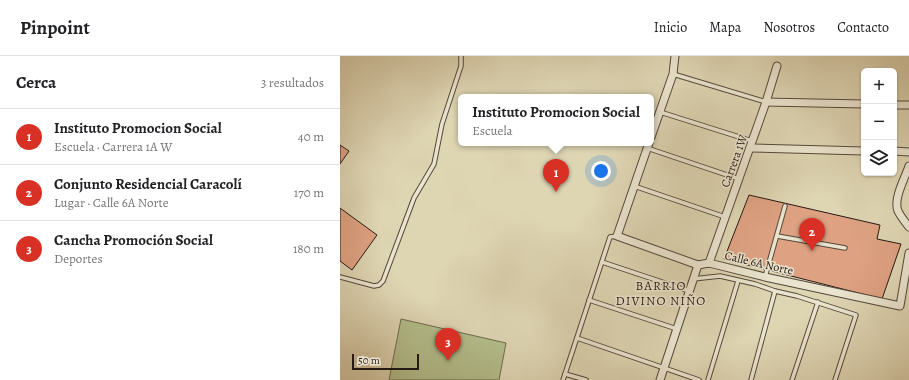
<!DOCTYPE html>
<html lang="es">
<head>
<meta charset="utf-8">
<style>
  body { margin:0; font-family:Alegreya,serif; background:#f6f6f6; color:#202124 }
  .controls { position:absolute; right:12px; top:12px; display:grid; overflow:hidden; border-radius:6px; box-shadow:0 1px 3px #0004 }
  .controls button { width:36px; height:36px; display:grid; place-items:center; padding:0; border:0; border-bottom:1px solid #e0e0e0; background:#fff; color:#202124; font:20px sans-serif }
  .scale { position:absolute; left:12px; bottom:10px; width:67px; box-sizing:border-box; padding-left:4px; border:2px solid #271913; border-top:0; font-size:11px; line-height:14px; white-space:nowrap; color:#271913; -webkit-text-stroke:3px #eae4ce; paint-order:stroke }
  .you { position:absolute; left:261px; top:115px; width:14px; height:14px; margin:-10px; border:3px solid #fff; border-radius:50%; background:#1a73e8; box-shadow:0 0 0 6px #1a73e833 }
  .badge { display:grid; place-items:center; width:26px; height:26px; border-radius:50%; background:#d93025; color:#fff; font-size:13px; font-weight:700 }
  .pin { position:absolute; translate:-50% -33px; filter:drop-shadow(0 1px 2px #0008) }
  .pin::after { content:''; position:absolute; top:21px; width:14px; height:12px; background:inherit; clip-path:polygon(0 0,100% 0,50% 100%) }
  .popup { position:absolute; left:118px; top:38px; width:196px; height:52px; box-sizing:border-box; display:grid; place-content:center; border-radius:6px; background:#fff; filter:drop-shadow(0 1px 3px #0005); font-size:13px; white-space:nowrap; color:#757577 }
  .popup b { font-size:15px; color:#202124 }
  .popup::after { content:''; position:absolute; left:50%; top:100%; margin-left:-8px; border:8px solid transparent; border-top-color:#fff }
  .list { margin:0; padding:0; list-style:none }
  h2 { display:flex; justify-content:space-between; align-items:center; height:52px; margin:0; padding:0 16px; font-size:17px }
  h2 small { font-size:13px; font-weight:400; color:#757577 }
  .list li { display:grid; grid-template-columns:26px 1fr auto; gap:12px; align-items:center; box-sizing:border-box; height:56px; padding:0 16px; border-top:1px solid #e0e0e0 }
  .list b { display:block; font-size:15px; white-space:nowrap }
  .list p { margin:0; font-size:13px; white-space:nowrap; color:#757577 }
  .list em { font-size:13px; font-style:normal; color:#757577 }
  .icon { flex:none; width:22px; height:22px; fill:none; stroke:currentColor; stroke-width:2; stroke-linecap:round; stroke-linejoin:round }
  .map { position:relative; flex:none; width:569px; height:324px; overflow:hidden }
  header { display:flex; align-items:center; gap:24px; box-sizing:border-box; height:56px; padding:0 20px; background:#fff; border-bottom:1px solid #e0e0e0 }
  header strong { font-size:19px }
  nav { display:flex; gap:22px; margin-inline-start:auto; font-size:14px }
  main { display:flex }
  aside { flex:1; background:#fff }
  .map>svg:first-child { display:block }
  .green { fill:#b3bd8b; stroke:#6d6b4f }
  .building { fill:#dea282; stroke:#271913 }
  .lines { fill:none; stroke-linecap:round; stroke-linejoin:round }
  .service-casing { stroke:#55483b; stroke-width:5.5 }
  .minor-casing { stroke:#55483b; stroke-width:9 }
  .service { stroke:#eae4ce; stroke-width:3.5 }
  .minor { stroke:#eae4ce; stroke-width:7 }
  .labels { text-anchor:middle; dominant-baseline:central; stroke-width:3; stroke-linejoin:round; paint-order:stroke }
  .street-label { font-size:12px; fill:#271913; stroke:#eae4ce }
  .neighbourhood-label { font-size:13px; letter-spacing:1px; fill:#271913; stroke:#eae4ce }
</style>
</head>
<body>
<header>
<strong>Pinpoint</strong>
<nav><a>Inicio</a><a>Mapa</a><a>Nosotros</a><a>Contacto</a></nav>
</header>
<main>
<aside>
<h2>Cerca<small>3 resultados</small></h2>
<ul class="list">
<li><span class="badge">1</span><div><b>Instituto Promocion Social</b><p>Escuela · Carrera 1A W</p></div><em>40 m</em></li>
<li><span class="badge">2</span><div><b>Conjunto Residencial Caracolí</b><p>Lugar · Calle 6A Norte</p></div><em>170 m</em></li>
<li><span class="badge">3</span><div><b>Cancha Promoción Social</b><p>Deportes</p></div><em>180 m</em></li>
</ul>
</aside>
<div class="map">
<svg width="569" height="324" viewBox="0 0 569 324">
  <rect width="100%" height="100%" fill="#ded5b3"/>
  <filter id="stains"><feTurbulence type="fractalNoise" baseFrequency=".005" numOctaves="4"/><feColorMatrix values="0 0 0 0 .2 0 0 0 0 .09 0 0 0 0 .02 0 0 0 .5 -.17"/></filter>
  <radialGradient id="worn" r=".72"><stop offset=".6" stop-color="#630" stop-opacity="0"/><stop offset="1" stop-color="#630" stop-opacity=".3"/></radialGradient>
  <!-- green -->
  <polygon class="green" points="61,263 166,287 159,324 49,324"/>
  <!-- building -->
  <g class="building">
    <polygon points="0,89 9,95 0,108"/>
    <polygon points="409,139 540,169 537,183 561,188 542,243 384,203"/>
    <polygon points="0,152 37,179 12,214 0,205"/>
  </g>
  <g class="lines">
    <defs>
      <g id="service">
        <polyline points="333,18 426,46"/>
        <polyline points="320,56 412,85"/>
        <polyline points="307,92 399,123"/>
        <polyline points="294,130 385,161"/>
        <polyline points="437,180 505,192"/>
        <polyline points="262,206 349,235"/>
        <polyline points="0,221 34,230 39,229 43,225 74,142 94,108 102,68 121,10 121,0"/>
        <polyline points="425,221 445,150"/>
        <polyline points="353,223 380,220 415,228 435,235 457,240 516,259 495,324"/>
        <polyline points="249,244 337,273"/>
        <polyline points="237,282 359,324"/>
        <polyline points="225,318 246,324"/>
        <polyline points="223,324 270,181 277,180"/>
        <polyline points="368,324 398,225"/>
        <polyline points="411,324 435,235"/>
        <polyline points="452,324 478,246"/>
      </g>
      <g id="minor">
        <polyline points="426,46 524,48"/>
        <polyline points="554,49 569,49"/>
        <polyline points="311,81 333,18 335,0"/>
        <polyline points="309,87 277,180 358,209 369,207 425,221 560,250 569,197"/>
        <polyline points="410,92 524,95"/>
        <polyline points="554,95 569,96"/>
        <path d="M569,110C565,122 553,143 558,155C561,161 565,166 569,171"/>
        <polyline points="369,207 426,46 437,10"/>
        <polyline points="320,324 358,209"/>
      </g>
    </defs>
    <!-- service casing -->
    <use href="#service" class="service-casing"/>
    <!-- minor casing -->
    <use href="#minor" class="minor-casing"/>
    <!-- service -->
    <use href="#service" class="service"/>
    <!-- minor -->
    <use href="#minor" class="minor"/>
  </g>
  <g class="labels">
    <!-- street labels -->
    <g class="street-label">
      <text transform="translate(394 105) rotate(-70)">Carrera 1W</text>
      <text transform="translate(419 207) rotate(13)">Calle 6A Norte</text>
    </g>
    <!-- neighbourhood labels -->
    <g class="neighbourhood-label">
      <text x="321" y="229">BARRIO<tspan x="321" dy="15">DIVINO NIÑO</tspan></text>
    </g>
  </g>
  <rect width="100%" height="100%" filter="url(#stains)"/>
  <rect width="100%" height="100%" fill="url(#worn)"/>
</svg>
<div class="controls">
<button>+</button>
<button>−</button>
<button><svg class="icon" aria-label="layers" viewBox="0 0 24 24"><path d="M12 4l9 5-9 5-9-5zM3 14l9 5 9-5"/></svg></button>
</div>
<div class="scale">50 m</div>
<div class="you"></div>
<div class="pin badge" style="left:216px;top:136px">1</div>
<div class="popup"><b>Instituto Promocion Social</b>Escuela</div>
<div class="pin badge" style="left:472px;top:195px">2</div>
<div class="pin badge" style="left:108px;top:305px">3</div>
</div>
</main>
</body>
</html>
